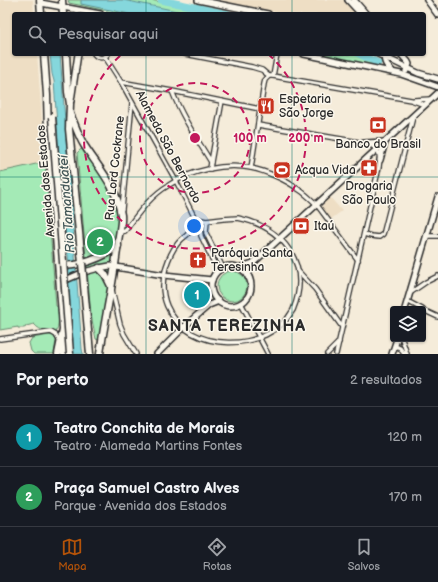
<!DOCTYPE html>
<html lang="pt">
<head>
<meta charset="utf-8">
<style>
  body { margin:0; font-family:"Balsamiq Sans",sans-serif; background:#242831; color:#f1f3f6 }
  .controls { position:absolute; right:12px; bottom:12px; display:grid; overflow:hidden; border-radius:4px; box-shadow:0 1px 3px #0004 }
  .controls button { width:36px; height:36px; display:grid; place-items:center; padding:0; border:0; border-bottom:1px solid #363941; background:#171b24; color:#f1f3f6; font:20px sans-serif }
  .you { position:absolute; left:194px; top:226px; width:14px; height:14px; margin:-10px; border:3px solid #fff; border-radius:50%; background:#1a73e8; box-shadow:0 0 0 6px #1a73e833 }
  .badge { display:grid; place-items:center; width:26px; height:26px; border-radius:50%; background:#b45309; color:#fff; font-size:13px; font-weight:700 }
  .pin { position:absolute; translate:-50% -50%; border:2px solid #fff; box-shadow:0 1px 4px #0006 }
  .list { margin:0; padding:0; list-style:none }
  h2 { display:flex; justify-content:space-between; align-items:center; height:52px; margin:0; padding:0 16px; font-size:17px }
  h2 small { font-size:13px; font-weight:400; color:#9ea1a6 }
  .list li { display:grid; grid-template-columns:26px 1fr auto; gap:12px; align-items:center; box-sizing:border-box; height:60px; padding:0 16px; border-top:1px solid #363941 }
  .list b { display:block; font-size:15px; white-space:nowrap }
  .list p { margin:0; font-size:13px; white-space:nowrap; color:#9ea1a6 }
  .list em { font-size:13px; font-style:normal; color:#9ea1a6 }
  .icon { flex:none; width:22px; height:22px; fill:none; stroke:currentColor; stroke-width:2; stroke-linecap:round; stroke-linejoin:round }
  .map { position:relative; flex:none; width:438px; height:354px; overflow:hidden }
  .search { position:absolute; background:#171b24; box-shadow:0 1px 3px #0004; left:12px; right:12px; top:12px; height:44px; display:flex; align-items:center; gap:10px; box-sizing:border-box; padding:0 14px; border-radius:4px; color:#9ea1a6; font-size:15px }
  .sheet { height:172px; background:#171b24 }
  nav { display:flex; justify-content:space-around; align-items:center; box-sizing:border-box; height:56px; border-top:1px solid #363941; background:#171b24; font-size:11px; color:#9ea1a6 }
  nav a { display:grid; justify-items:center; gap:2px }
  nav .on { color:#b45309 }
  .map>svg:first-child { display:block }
  .built { fill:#eedec4 }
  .green { fill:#a4eab6; stroke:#688a70 }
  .water { fill:#85d7dc; stroke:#619295 }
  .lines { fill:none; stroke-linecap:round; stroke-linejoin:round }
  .river { stroke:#85d7dc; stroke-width:7 }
  .street-casing { stroke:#2b2b2b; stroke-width:6 }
  .secondary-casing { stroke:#2b2b2b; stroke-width:8 }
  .highway-casing { stroke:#2b2b2b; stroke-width:9 }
  .street { stroke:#fbf7ec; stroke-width:3.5 }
  .secondary { stroke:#fbf7ec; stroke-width:5 }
  .highway { stroke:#fbf7ec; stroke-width:6 }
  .highway-bridge-casing { stroke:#2b2b2b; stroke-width:9; stroke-linecap:butt }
  .highway-bridge { stroke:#fbf7ec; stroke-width:6 }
  .grid { fill:none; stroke:#0f766e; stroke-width:1; stroke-opacity:0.55 }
  .ring { fill:none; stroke:#c2185b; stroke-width:2; stroke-dasharray:7 5 }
  .labels { text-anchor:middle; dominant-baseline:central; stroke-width:3; stroke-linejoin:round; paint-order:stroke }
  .poi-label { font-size:12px; fill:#2b2b2b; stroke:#fbf7ec; text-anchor:start }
  .street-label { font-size:12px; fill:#2b2b2b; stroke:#fbf7ec }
  .water-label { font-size:13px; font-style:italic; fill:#425657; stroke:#fbf7ec }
  .district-label { font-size:16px; font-weight:bold; letter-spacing:1px; fill:#2b2b2b; stroke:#fbf7ec }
  .centre { fill:#c2185b; stroke:#fbf7ec; stroke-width:2 }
  .ring-label { font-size:12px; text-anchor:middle; font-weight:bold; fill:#c2185b; stroke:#fbf7ec; stroke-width:3; stroke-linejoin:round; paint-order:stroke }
</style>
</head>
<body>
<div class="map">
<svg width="438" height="354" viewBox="0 0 438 354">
  <rect width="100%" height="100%" fill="#f5ecda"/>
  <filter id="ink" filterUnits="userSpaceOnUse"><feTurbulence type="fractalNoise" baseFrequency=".025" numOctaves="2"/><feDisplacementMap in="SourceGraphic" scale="8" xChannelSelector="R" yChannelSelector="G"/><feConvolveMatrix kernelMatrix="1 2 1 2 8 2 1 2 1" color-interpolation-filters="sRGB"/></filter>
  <g filter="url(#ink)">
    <!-- built -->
    <g class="built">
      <polygon points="0,0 33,0 34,14 14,14 14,54 37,54 45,162 0,172"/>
      <polygon points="214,0 345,0 357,14 285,14"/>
      <polygon points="330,197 342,211 331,219 322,207 323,204"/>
    </g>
    <!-- green -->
    <g class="green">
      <polygon points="68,0 151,0 218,14 122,14 69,3"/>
      <polygon points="317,54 355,54 376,64 376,66"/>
      <polygon points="82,149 86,151 101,172 113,194 118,218 115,249 100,339 98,340 96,339 91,315 77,153 80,150"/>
      <path d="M45,162L56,306L58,307C59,316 59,325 56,333C46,329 42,333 34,324L26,326V327L24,328H18V327L0,330V172Z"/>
      <circle cx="232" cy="286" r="15"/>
      <polygon points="49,335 53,336 56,340 54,354 34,354 31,351 29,343 32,338"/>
    </g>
    <!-- water -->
    <g class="water">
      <polygon points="81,0 123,0 192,14 130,14 81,4"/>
      <polygon points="50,54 60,54 82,349 83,354 72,354 73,338 69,326 70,316 67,275 69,265 62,199 54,81 52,74"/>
    </g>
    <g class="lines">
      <!-- river -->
      <g class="river">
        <polyline points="161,0 228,14"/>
        <polyline points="359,54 378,63"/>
      </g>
      <defs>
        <g id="street">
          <path d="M94,54C98,59 104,59 108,54"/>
          <polyline points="185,54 252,67 262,70 269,76 273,76 411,100 425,105"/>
          <polyline points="105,57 121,82 176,181 200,228 201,236 218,271"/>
          <polyline points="273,76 277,54"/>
          <polyline points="121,82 172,91 260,109"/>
          <path d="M172,91C182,117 197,139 211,162L210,169"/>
          <polyline points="414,100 431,99"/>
          <path d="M258,125L365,143C379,147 381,153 379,167L336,354"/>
          <polyline points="211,162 222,101"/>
          <polyline points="251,168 264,84 265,80 269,76"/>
          <polyline points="122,209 132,103"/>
          <path d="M238,218C283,227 312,264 293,310C269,354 187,354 167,306C162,294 162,280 166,267C169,257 174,246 182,239C185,237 189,233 191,230C193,224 190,221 198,219L206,221L223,219Z"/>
          <polyline points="207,221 206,233 223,268"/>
          <path d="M119,232L125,231C138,214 150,196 169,185C191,170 225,163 251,168C266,171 286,180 298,189C305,193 311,199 317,205L358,260"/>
          <polyline points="364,234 371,236 379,237 383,234 384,231 413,117"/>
          <polyline points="427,236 438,236"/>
          <polyline points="298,271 315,289 342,327"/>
          <polyline points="112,290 120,324 124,334 136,354"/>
          <polyline points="410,293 426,282 438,276"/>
          <polyline points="407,301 422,309"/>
          <polyline points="241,303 268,354"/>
          <polyline points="423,310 438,317"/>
          <polyline points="0,339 51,332 56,335 60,342"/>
          <polyline points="402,339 407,354"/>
          <polyline points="395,346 400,348 404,354"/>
          <polyline points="327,354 339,342"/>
        </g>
        <g id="secondary">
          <polyline points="198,0 268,14"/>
          <polyline points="348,0 361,14"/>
          <polyline points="354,0 366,14"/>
          <polyline points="427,0 438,15"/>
          <polyline points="41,3 100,14"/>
          <polyline points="304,54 401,74 438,87"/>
          <polyline points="378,54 418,73 438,79"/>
          <polyline points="401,54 408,62 409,64 406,71"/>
          <path d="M385,55C383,62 387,66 392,71"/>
          <polyline points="71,101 78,54"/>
          <polyline points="365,143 385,142 380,160"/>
          <circle cx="231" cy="286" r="20"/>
          <polyline points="238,268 253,263 438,93"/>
          <polyline points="248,277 250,270 253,263"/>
          <polyline points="61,282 84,272 99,268 110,266 164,275 212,280"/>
          <polyline points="405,309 438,197"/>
          <polyline points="157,354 186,325 209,305 219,301"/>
          <polyline points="392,354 397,339"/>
        </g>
        <g id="highway">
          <polyline points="40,0 41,14"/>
          <polyline points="62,0 63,14"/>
          <polyline points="44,54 47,95 48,133 62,314 63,330 58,354"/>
          <polyline points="66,54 68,92 70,104 69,129 82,263"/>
          <path d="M70,114C75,124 78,135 84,145C98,167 117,187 121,215C122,223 119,233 118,242C114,280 105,317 100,354"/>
          <path d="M60,265C77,268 105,257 118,246"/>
          <polyline points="99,268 105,274 111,286"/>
          <polyline points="88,331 90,354"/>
          <polyline points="63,335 64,354"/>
        </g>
      </defs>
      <!-- street casing -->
      <use href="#street" class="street-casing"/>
      <!-- secondary casing -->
      <use href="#secondary" class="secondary-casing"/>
      <!-- highway casing -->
      <use href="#highway" class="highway-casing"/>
      <!-- street -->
      <use href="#street" class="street"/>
      <!-- secondary -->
      <use href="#secondary" class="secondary"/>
      <!-- highway -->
      <use href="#highway" class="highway"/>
      <defs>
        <g id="highway-bridge">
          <polyline points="52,117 70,354"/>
          <polyline points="82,263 88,331"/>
        </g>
      </defs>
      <!-- highway-bridge casing -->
      <use href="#highway-bridge" class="highway-bridge-casing"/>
      <!-- highway-bridge -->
      <use href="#highway-bridge" class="highway-bridge"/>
    </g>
  </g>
  <!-- grid -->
  <path class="grid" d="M146,0V14M292,0V14M146,54V354M292,54V354M0,177H438"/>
  <!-- distance rings -->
  <g class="ring">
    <circle cx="195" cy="138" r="55"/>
    <path d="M268 54A111 111 0 1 1 122 54"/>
  </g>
  <!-- icons -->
  <defs>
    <symbol id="restaurant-square" viewBox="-11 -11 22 22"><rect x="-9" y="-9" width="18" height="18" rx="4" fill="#c8321e" stroke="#fbf7ec"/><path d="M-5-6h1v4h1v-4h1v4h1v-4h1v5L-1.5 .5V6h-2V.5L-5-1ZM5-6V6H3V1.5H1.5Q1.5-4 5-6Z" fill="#fff"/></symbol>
    <symbol id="bank-square" viewBox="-11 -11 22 22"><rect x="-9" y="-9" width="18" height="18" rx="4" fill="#c8321e" stroke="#fbf7ec"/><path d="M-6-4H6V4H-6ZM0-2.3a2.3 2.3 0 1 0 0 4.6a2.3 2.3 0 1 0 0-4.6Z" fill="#fff"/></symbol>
    <symbol id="pharmacy-square" viewBox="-11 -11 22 22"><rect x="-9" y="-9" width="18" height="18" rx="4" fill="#c8321e" stroke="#fbf7ec"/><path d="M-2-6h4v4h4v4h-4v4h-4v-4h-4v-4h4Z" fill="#fff"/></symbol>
    <symbol id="stadium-square" viewBox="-11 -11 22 22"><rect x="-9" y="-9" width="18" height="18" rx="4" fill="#c8321e" stroke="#fbf7ec"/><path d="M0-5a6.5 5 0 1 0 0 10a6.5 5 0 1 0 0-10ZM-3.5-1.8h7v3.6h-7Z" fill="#fff"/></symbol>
    <symbol id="church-square" viewBox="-11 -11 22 22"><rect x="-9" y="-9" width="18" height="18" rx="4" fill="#c8321e" stroke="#fbf7ec"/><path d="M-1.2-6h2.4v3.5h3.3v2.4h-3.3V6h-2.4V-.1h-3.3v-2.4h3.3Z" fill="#fff"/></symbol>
  </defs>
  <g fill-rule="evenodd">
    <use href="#restaurant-square" x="256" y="96" width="20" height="20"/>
    <use href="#bank-square" x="368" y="115" width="20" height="20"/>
    <use href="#pharmacy-square" x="359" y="158" width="20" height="20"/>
    <use href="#stadium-square" x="272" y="160" width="20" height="20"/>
    <use href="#bank-square" x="291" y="216" width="20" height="20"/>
    <use href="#church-square" x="188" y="250" width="20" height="20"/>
  </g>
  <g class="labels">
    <!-- poi labels -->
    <g class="poi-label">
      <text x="279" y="99">Espetaria<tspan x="279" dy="14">São Jorge</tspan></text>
      <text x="378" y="144" text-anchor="middle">Banco do Brasil</text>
      <text x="295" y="170">Acqua Vida</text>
      <text x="369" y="186" text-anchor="middle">Drogaria<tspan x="369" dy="14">São Paulo</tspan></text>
      <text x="314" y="226">Itaú</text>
      <text x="211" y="253">Paróquia Santa<tspan x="211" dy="14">Teresinha</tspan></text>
    </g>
    <!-- street labels -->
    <g class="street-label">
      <text transform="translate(168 147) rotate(62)">Alameda São Bernardo</text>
      <text transform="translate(115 168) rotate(-84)">Rua Lord Cockrane</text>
      <text transform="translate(46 181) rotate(-95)">Avenida dos Estados</text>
    </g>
    <!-- water labels -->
    <g class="water-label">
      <text transform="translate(67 204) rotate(-94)">Rio Tamanduateí</text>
    </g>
    <!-- district labels -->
    <g class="district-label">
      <text x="227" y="326">SANTA TEREZINHA</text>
    </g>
  </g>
  <circle cx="195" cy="138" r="6" class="centre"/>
  <g class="ring-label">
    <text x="250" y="142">100 m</text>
    <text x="306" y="142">200 m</text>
  </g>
</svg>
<div class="controls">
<button><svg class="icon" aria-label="layers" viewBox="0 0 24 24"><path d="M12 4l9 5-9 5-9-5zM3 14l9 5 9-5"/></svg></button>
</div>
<div class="you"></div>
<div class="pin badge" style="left:197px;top:295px;background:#0f9aa8">1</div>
<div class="pin badge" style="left:100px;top:242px;background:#2e9e5b">2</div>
<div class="search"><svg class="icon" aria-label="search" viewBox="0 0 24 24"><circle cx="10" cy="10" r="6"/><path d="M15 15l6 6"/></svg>Pesquisar aqui</div>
</div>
<section class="sheet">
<h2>Por perto<small>2 resultados</small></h2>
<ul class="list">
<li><span class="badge" style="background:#0f9aa8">1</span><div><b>Teatro Conchita de Morais</b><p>Teatro · Alameda Martins Fontes</p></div><em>120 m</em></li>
<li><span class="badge" style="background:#2e9e5b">2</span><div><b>Praça Samuel Castro Alves</b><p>Parque · Avenida dos Estados</p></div><em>170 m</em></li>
</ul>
</section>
<nav>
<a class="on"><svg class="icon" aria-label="map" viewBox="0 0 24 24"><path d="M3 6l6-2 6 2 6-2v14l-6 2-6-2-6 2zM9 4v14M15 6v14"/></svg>Mapa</a>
<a><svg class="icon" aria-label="directions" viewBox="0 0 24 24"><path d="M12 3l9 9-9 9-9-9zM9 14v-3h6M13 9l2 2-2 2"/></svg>Rotas</a>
<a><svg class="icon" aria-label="saved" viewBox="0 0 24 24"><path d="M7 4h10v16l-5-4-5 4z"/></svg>Salvos</a>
</nav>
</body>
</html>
